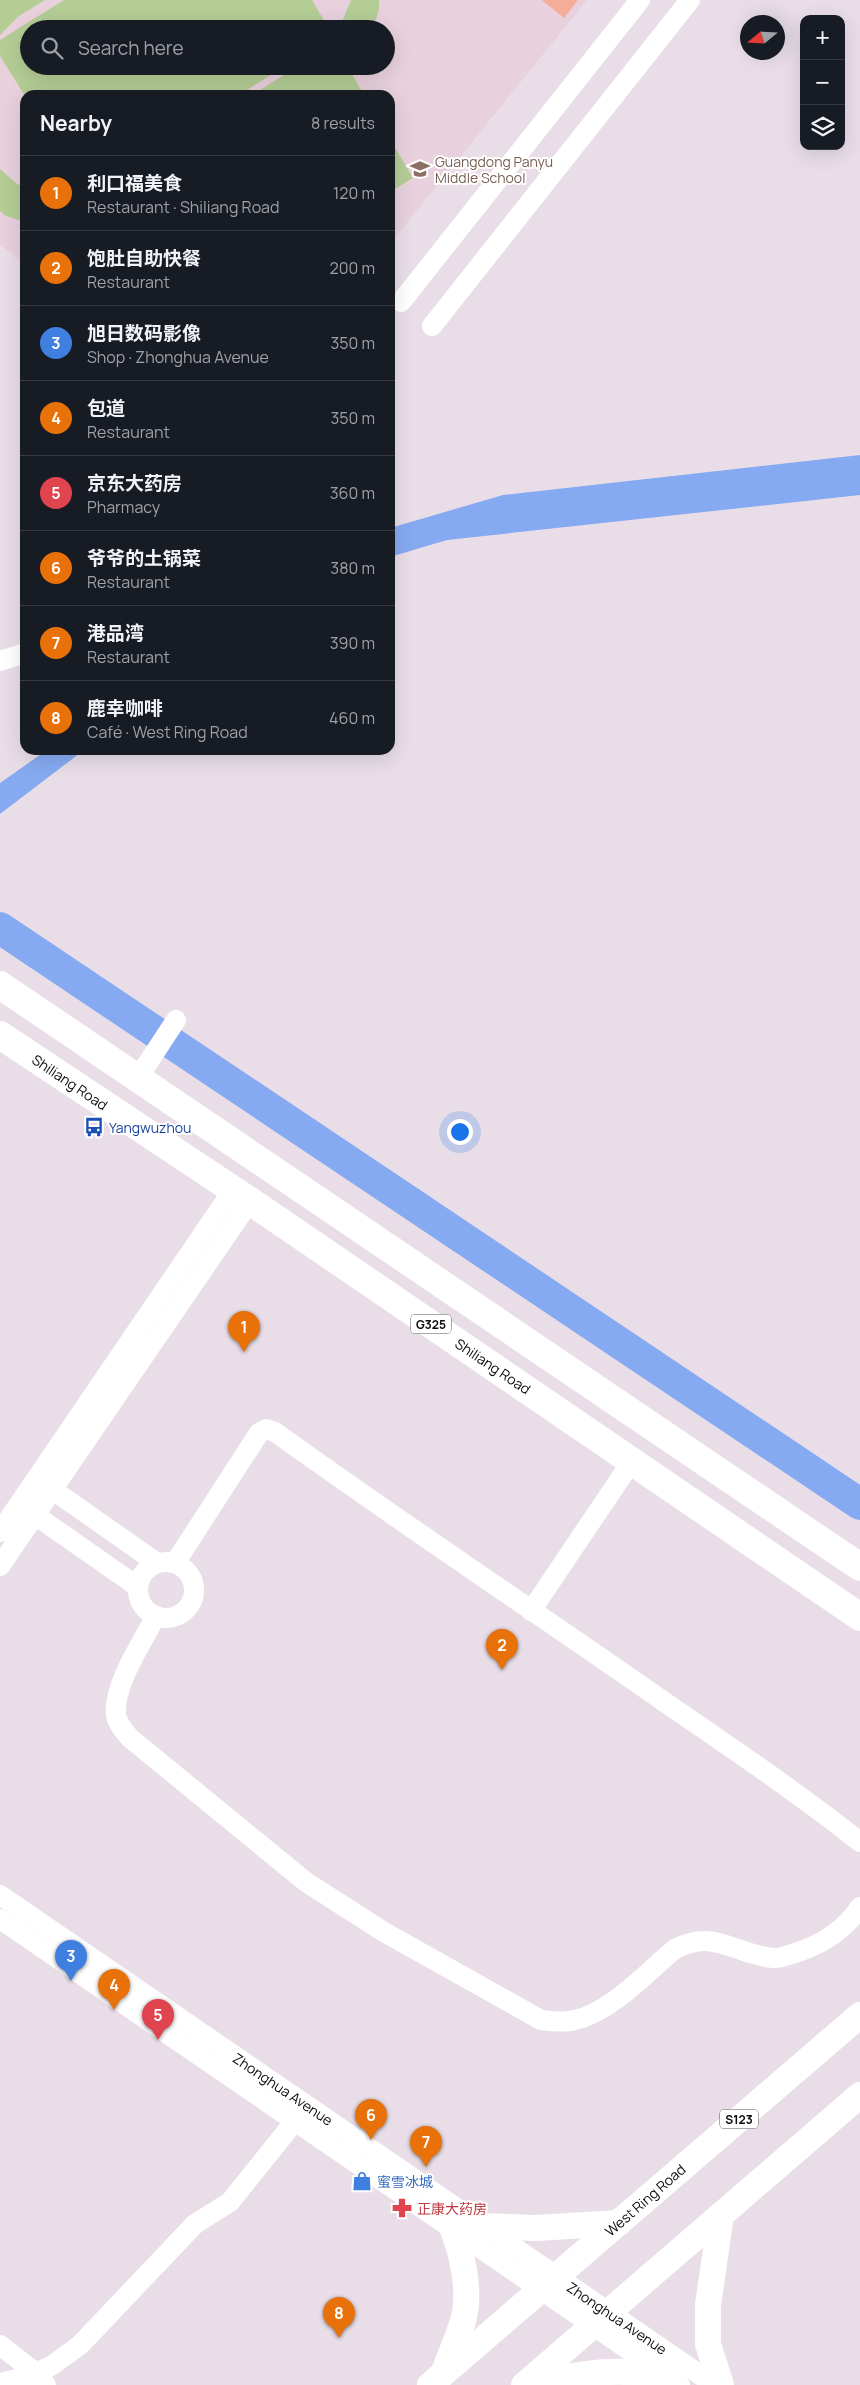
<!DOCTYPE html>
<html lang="en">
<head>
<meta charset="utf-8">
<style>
  body { margin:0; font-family:Manrope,"Noto Sans SC",sans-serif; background:#242831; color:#f1f3f6 }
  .controls { position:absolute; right:15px; top:15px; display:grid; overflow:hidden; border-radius:10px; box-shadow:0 5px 20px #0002 }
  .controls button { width:45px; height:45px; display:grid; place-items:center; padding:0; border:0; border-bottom:1px solid #363941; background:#171b24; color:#f1f3f6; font:25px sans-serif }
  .compass { position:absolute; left:740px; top:15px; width:45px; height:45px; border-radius:50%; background:#171b24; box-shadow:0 5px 20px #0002; rotate:252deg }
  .you { position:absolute; left:459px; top:1131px; width:18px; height:18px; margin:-12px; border:4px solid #fff; border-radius:50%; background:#1a73e8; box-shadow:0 0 0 8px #1a73e833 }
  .badge { display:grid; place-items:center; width:32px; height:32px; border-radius:50%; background:#db2777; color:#fff; font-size:16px; font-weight:700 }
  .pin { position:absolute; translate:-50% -41px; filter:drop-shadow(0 1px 2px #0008) }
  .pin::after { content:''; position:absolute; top:26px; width:18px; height:15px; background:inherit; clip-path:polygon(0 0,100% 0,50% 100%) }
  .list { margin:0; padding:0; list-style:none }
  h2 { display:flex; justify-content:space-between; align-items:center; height:65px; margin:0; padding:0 20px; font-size:21px }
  h2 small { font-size:16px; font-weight:400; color:#9ea1a6 }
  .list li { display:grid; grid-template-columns:32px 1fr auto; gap:15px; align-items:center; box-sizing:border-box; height:75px; padding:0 20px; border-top:1px solid #363941 }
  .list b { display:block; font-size:19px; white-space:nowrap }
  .list p { margin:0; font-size:16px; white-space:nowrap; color:#9ea1a6 }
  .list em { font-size:16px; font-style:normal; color:#9ea1a6 }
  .icon { flex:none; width:28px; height:28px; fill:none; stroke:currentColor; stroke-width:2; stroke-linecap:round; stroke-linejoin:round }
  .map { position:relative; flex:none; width:860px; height:2385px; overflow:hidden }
  .search { position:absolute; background:#171b24; box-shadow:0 5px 20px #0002; left:20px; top:20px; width:375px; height:55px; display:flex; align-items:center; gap:12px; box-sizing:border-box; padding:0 18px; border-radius:28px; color:#9ea1a6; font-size:19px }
  .panel { position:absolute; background:#171b24; box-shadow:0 5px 20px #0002; left:20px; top:90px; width:375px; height:665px; border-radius:15px }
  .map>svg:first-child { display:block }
  .education { fill:#e8d1dd; fill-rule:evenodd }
  .green { fill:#b4cd95 }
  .water { fill:#86aaf2 }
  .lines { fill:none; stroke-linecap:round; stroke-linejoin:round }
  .river { stroke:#86aaf2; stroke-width:32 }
  .building { fill:#f4ad96 }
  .minor { stroke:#fff; stroke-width:20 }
  .major { stroke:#fff; stroke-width:26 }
  .highway { stroke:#fff; stroke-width:28 }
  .labels { text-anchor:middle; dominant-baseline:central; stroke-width:4; stroke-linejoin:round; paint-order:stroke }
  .shield { fill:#fff; stroke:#565456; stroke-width:1 }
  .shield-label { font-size:12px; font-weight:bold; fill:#0e0a0d }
  .education-label { font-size:14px; fill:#785e54; stroke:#fff; text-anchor:start }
  .street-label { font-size:14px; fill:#0e0a0d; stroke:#fff }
  .transit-label { font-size:14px; fill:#164399; stroke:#fff; text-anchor:start }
  .shop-label { font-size:14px; fill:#366cbe; stroke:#fff; text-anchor:start }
  .health-label { font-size:14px; fill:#be3a42; stroke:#fff; text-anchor:start }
</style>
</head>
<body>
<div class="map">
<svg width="860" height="2385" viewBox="0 0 860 2385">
  <rect width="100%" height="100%" fill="#e9dee8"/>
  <!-- education -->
  <path class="education" d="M0,0H587L390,244V95H25V264L0,245ZM29,29H386V66H29Z"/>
  <!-- green -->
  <g class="green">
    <polygon points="0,0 45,0 19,16 0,35"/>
    <polygon points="64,0 312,0 329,29 29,29 29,66 285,66 239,95 25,96 0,56 0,40"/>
    <polygon points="351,0 379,0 379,9 373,29 339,29"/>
    <polygon points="298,66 356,66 352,74 364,95 252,95"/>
    <polygon points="390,139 413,178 390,192"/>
    <polygon points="0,169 17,184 25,187 25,222 6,216 0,211"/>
  </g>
  <!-- water -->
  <g class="water">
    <polygon points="860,455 860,495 447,540 390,557 390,528 503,495"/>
    <polygon points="47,750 84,750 0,814 0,783"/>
  </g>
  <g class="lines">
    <!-- river -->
    <polyline class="river" points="0,928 860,1504"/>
  </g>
  <!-- building -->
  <polygon class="building" points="542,0 578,0 564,18"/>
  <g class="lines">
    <!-- minor -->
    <g class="minor">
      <polyline points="401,302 640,0"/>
      <polyline points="432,326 690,0"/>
      <polyline points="0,661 25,653"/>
      <polyline points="138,1078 176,1020"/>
      <polyline points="53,1490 157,1563"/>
      <polyline points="35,1515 138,1587"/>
      <polyline points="0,1532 233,1190"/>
      <circle cx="166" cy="1590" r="28"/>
      <path d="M175,1563L259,1433L266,1429L275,1432C403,1524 534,1611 663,1701C730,1747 797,1792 860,1842"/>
      <polyline points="0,1566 250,1201"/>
      <polyline points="531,1611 632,1461"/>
      <path d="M156,1616C142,1643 113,1685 116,1715C117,1723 125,1732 130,1738L306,1882L384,1932L541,2020C552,2021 564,2023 575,2020C611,2012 647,1972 675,1949C716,1928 734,1955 774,1958C780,1959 787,1955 792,1954C819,1946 844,1931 860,1907"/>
      <polyline points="0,1895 715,2385"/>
      <polyline points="0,1919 680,2385"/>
      <polyline points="0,2345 36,2373 46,2385"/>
      <polyline points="0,2383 26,2377 51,2366 80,2345 195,2224 230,2202 295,2121"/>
    </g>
    <!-- major -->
    <g class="major">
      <polyline points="483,2226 536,2228 619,2223"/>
      <path d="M444,2372C450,2355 458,2338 463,2321C471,2294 463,2256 453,2230"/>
      <polyline points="430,2385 860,2015"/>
      <polyline points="524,2385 860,2095"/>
      <path d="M536,2385C583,2371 616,2369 665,2375"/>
      <polyline points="721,2385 708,2344 708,2305 721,2215"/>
    </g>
    <!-- highway -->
    <g class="highway">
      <polyline points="0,985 860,1567"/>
      <polyline points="0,1035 250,1201 860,1617"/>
    </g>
  </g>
  <!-- icons -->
  <defs>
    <symbol id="school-bare" viewBox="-9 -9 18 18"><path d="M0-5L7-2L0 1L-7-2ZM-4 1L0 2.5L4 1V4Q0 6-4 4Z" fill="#8d6e63" stroke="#fff" stroke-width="2.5" paint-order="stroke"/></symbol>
    <symbol id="bus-bare" viewBox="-9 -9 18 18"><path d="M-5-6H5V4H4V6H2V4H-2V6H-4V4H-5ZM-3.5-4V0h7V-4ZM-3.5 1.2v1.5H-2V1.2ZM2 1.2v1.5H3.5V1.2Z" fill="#1a4fb4" stroke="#fff" stroke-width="2.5" paint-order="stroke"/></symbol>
    <symbol id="shop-bare" viewBox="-9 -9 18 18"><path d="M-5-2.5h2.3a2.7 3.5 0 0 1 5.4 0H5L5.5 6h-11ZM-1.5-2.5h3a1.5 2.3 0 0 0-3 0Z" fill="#3f7fe0" stroke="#fff" stroke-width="2.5" paint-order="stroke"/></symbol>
    <symbol id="pharmacy-bare" viewBox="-9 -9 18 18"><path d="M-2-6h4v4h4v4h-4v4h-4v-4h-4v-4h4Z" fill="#e0444e" stroke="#fff" stroke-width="2.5" paint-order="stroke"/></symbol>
  </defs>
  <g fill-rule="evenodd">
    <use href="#school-bare" x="406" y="155" width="28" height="28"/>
    <use href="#bus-bare" x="80" y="1113" width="28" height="28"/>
    <use href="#shop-bare" x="348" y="2167" width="28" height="28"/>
    <use href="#pharmacy-bare" x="388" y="2194" width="28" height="28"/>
  </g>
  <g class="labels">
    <!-- shield labels -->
    <g class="shield">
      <rect x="411" y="1314.5" width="40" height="19" rx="4"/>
      <rect x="720" y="2109.5" width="38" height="19" rx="4"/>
    </g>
    <g class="shield-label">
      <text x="431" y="1324">G325</text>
      <text x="739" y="2119">S123</text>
    </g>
    <!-- education labels -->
    <g class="education-label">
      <text x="435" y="161">Guangdong Panyu<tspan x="435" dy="16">Middle School</tspan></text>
    </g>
    <!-- street labels -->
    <g class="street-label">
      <text transform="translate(70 1082) rotate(34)">Shiliang Road</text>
      <text transform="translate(493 1366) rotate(34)">Shiliang Road</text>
      <text transform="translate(283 2089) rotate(34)">Zhonghua Avenue</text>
      <text transform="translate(645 2200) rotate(-41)">West Ring Road</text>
      <text transform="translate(617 2318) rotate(34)">Zhonghua Avenue</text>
    </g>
    <!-- transit labels -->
    <g class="transit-label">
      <text x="109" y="1127">Yangwuzhou</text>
    </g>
    <!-- shop labels -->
    <g class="shop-label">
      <text x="377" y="2181">蜜雪冰城</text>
    </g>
    <!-- health labels -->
    <g class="health-label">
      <text x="417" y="2208">正康大药房</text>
    </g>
  </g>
</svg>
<div class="controls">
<button>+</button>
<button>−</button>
<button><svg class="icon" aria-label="layers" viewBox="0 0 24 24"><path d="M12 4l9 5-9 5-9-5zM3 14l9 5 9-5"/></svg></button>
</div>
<svg class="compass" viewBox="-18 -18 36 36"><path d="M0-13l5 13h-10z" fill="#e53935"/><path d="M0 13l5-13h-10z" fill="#9ea1a6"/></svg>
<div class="you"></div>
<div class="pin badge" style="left:244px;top:1352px;background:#e8710a">1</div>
<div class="pin badge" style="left:502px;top:1670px;background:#e8710a">2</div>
<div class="pin badge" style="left:71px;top:1981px;background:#3f7fe0">3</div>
<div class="pin badge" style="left:114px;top:2010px;background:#e8710a">4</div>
<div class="pin badge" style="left:158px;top:2040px;background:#e0444e">5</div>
<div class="pin badge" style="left:371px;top:2140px;background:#e8710a">6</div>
<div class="pin badge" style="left:426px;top:2167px;background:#e8710a">7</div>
<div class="pin badge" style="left:339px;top:2338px;background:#e8710a">8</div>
<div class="search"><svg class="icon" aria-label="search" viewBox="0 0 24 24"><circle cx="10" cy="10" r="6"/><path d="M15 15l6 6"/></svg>Search here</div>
<section class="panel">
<h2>Nearby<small>8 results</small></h2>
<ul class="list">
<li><span class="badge" style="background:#e8710a">1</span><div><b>利口福美食</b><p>Restaurant · Shiliang Road</p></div><em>120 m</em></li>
<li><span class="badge" style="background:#e8710a">2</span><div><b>饱肚自助快餐</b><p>Restaurant</p></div><em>200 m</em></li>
<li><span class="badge" style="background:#3f7fe0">3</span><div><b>旭日数码影像</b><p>Shop · Zhonghua Avenue</p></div><em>350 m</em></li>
<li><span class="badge" style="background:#e8710a">4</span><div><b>包道</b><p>Restaurant</p></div><em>350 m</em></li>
<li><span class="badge" style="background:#e0444e">5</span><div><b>京东大药房</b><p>Pharmacy</p></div><em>360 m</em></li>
<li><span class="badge" style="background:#e8710a">6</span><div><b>爷爷的土锅菜</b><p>Restaurant</p></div><em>380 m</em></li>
<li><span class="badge" style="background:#e8710a">7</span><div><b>港品湾</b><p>Restaurant</p></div><em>390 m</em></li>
<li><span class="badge" style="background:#e8710a">8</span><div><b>鹿幸咖啡</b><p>Café · West Ring Road</p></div><em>460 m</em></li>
</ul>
</section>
</div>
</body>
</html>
